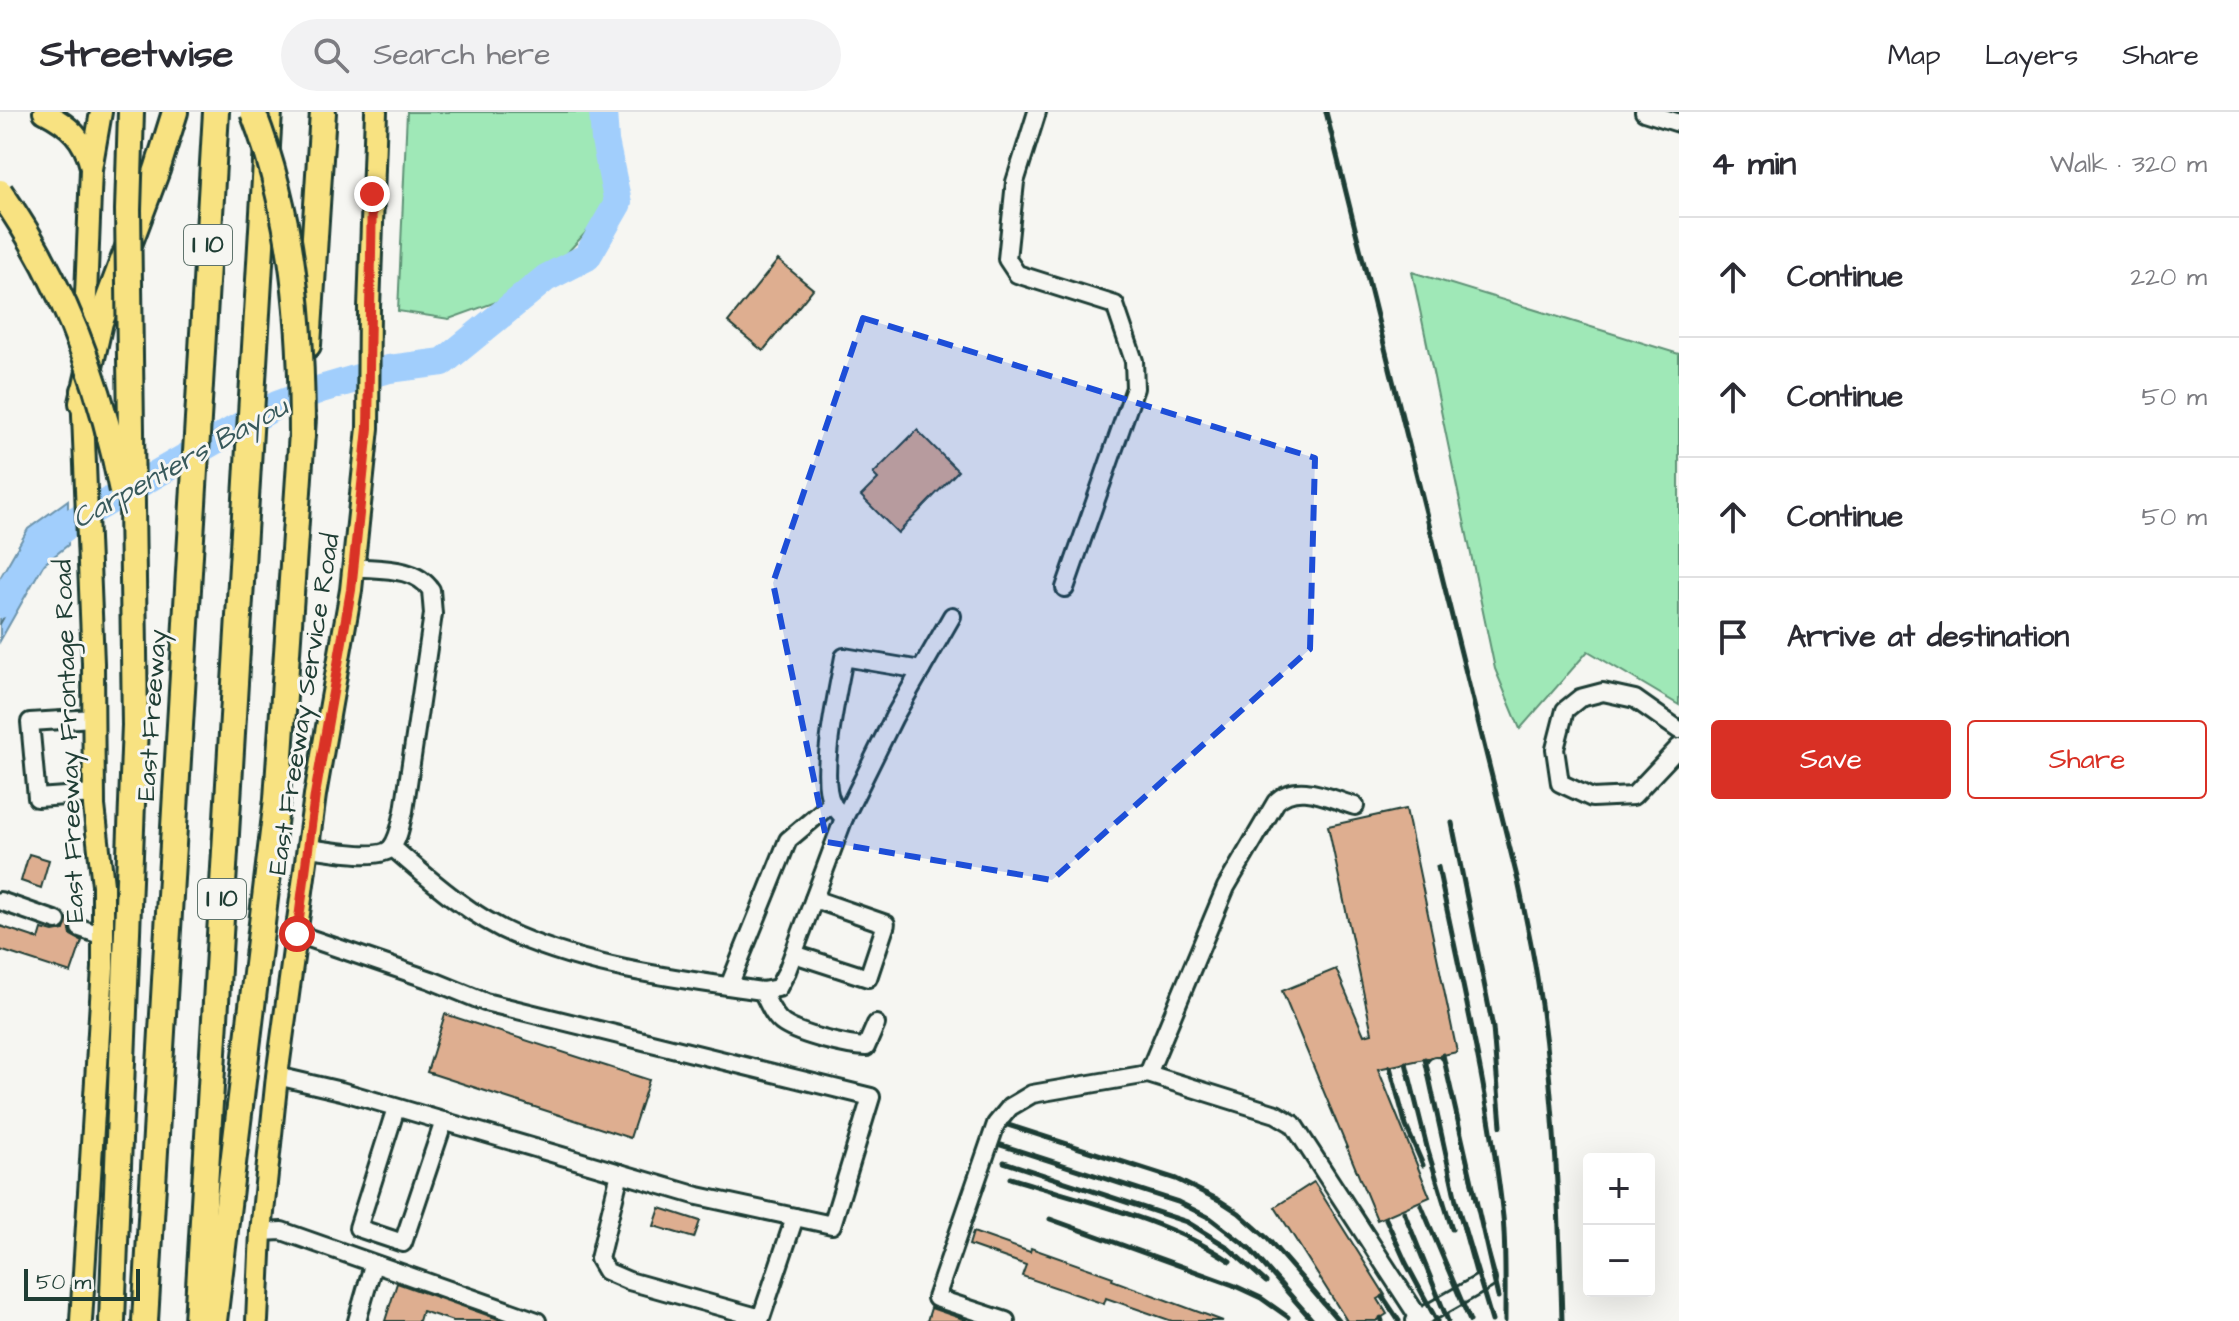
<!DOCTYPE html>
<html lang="en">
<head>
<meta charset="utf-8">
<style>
  body { margin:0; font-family:"Architects Daughter",sans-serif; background:#f2f2f3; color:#2b2b33 }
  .controls { position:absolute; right:24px; bottom:24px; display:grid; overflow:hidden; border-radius:8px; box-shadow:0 8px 32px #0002 }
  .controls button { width:72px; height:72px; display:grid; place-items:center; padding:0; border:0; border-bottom:2px solid #e1e1e2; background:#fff; color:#2b2b33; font:40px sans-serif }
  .scale { position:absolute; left:24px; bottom:20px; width:116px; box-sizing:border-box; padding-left:8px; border:4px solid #1f3d34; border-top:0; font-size:22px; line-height:28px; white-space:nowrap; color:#1f3d34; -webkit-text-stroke:6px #f6f6f2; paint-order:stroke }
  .stop { position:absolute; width:24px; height:24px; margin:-18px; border:6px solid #d93025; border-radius:50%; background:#fff }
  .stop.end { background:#d93025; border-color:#fff; box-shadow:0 2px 8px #0008 }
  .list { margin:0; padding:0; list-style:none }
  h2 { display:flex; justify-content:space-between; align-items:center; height:104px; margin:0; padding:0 32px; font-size:34px }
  h2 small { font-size:26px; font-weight:400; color:#7c7c81 }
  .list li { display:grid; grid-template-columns:52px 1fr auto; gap:24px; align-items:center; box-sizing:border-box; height:120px; padding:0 32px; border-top:2px solid #e1e1e2 }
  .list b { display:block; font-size:30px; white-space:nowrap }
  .list em { font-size:26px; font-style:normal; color:#7c7c81 }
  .actions { display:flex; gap:16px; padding:24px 32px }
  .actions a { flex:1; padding:18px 0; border:2px solid #d93025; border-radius:8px; text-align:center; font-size:28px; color:#d93025 }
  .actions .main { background:#d93025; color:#fff }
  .icon { flex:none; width:44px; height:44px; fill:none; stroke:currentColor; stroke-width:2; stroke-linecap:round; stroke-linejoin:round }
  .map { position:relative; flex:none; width:1679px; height:1209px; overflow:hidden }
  header { display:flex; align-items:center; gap:48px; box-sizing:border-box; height:112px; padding:0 40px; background:#fff; border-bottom:2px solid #e1e1e2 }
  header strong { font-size:38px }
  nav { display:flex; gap:44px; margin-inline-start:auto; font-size:28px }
  .search { width:560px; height:72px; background:#f2f2f3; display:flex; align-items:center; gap:20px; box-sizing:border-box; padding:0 28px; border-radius:44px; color:#7c7c81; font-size:30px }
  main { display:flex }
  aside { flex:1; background:#fff }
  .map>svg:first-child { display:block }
  .green { fill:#9fe8b7; stroke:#5f9276; stroke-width:2 }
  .water { fill:#a1cefc; stroke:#6d94ac; stroke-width:2 }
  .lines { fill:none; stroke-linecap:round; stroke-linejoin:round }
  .shore { stroke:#537784; stroke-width:2 }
  .river { stroke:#a1cefc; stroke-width:28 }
  .building { fill:#deae90; stroke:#1f3d34; stroke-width:2 }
  .minor-casing { stroke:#1f3d34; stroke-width:22 }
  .major-casing { stroke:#1f3d34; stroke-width:26 }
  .highway-casing { stroke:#1f3d34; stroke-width:30 }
  .minor { stroke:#f6f6f2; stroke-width:16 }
  .major { stroke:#f8e281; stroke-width:20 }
  .highway { stroke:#f8e281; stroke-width:24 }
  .rail { stroke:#1f3d34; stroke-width:5 }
  .highway-bridge-casing { stroke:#1f3d34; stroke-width:30; stroke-linecap:butt }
  .highway-bridge { stroke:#f8e281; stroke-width:24 }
  .route { stroke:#d93025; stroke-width:10 }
  .marked { fill:#1d4ed8; fill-opacity:0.2; stroke:#1d4ed8; stroke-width:6; stroke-dasharray:16 10; stroke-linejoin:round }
  .labels { text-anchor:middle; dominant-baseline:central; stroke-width:6; stroke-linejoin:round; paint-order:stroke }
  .shield { fill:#f6f6f2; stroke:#60746d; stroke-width:2 }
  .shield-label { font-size:24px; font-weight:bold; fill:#1f3d34 }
  .street-label { font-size:26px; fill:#1f3d34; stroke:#f6f6f2 }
  .water-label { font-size:28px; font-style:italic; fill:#395a5c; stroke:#f6f6f2 }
</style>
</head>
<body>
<header>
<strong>Streetwise</strong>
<div class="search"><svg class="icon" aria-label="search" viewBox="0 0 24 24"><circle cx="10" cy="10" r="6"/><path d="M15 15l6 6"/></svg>Search here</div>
<nav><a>Map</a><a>Layers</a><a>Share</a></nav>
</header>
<main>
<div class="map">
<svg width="1679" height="1209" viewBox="0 0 1679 1209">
  <rect width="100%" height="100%" fill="#f6f6f2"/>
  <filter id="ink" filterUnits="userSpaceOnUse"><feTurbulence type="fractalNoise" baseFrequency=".0125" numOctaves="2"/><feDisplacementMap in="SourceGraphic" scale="16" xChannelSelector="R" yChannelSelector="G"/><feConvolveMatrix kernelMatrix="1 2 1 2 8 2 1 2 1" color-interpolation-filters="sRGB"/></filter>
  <g filter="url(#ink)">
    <!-- green -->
    <g class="green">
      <polygon points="407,0 597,0 595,16 610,94 535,176 449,207 398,199"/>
      <polygon points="1412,160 1679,242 1679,593 1588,539 1520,617 1495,557"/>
    </g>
    <!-- water -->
    <polygon class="water" points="68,388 68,433 43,453 0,529 0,466 28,417"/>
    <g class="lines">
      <!-- shore -->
      <polyline class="shore" points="0,468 9,466 34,423 54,408 59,409 60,429 36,448 0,512"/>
      <!-- river -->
      <polyline class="river" points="0,492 37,436 69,412 277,293 321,277 389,257 443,250 546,166 587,145 618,91 605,29 603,0"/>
    </g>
    <!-- building -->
    <g class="building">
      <polygon points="778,148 813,177 763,239 728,210"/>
      <polygon points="917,318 958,359 898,421 861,384 878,367 873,362"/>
      <polygon points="1406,697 1457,940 1378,957 1430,1085 1377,1108 1282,879 1336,857 1364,923 1372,921 1328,714"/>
      <polygon points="29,742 49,748 41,776 21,769"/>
      <polygon points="67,806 73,808 69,813 71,823 82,829 71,861 0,838 0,814 39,827 42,817 53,820 64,818"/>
      <polygon points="445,902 649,968 630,1026 427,960"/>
      <polygon points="1314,1070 1385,1183 1378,1187 1387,1202 1376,1209 1347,1209 1275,1095"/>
      <polygon points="660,1096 700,1109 694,1126 654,1114"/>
      <polygon points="973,1120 1030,1140 1031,1136 1113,1165 1112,1168 1223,1209 1172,1209 1106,1186 1104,1192 1022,1164 1026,1153 969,1133"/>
      <polygon points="397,1171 504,1209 453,1209 422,1199 419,1209 385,1209"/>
      <polygon points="931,1196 966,1208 966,1209 927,1209"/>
    </g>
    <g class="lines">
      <defs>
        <g id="minor">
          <polyline points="1037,0 1015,70 1007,147 1017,162 1115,193 1134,249 1135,276 1065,476"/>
          <polyline points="1644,0 1679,11"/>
          <polyline points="94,606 30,610 37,686 94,682"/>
          <polyline points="1679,618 1635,587 1603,580 1580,586 1565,598 1555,637 1560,671 1592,686 1633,684 1679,635"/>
          <path d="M844,706C841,702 835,697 832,691C818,664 838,578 844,545L921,558"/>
          <path d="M392,735C430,768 470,804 517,824C594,857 680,867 762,879L778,876L787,859L844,706L894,605L952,504"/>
          <path d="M308,736C326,738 380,749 391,736C399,727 401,711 404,699L433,502L431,478C415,454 378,458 353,455"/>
          <polyline points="0,789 57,809"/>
          <polyline points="80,816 103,824"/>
          <polyline points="794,842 868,866 886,812 814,787"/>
          <polyline points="729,874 788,728 832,691"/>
          <path d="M762,879C768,890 773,905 784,912C801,923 846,934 866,935L876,912"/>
          <path d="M1148,962L1226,775L1276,690C1297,668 1330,687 1355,694"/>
          <polyline points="277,964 341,979 698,1084 832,1113 871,985 485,890 431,868 297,822"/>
          <polyline points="396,996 358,1116 403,1131 444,1009"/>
          <polyline points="620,1061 599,1147 606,1159 629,1169 761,1206 795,1105"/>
          <polyline points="261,1120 282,1119 537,1209"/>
          <polyline points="357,1209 373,1153"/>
          <polyline points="1006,1209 936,1186 996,1012 1010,995 1032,982 1148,962 1276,1002 1293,1012 1421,1209"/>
          <polyline points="1415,1209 1487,1168 1465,1088 1436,954"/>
        </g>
        <g id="major">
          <path d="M44,0C69,13 84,26 91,55"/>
          <polyline points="84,234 91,57 101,0"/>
          <polyline points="81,1209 103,856 103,773 94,694 93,551 82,278"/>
          <polyline points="257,1209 261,1120 277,964 315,683 351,478 368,316 369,196 376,0"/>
        </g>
        <g id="highway">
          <polyline points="308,233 323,0"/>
          <polyline points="82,291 100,210 157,58 175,0"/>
          <polyline points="112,1209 135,613"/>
          <polyline points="145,1209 216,0"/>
          <polyline points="197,1209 269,0"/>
          <polyline points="214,1209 277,687 303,306"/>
        </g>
      </defs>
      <!-- minor casing -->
      <use href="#minor" class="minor-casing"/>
      <!-- major casing -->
      <use href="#major" class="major-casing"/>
      <!-- highway casing -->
      <use href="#highway" class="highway-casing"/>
      <!-- minor -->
      <use href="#minor" class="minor"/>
      <!-- major -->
      <use href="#major" class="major"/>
      <!-- highway -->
      <use href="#highway" class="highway"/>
      <!-- rail -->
      <g class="rail">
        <path d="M1326,0L1518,769C1525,803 1533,837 1538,872C1555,983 1559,1096 1562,1209"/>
        <polyline points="1452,711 1493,916 1501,1014"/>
        <path d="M1438,755C1462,871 1490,987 1503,1105C1506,1139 1505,1174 1505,1209"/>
        <polyline points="1443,943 1498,1185"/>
        <polyline points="1425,947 1456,1089 1492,1209"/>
        <polyline points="1406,951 1428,1039 1452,1117"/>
        <polyline points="1390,955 1406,1014 1423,1053"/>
        <polyline points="1008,1013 1176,1067 1219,1088 1239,1101 1267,1126 1339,1209"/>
        <polyline points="1001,1033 1178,1090 1210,1106 1249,1136 1313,1209"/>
        <polyline points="1004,1050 1187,1110 1226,1134 1266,1170"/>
        <path d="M1010,1066C1083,1089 1164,1106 1230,1149"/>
        <polyline points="1421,1093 1470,1209"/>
        <polyline points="1404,1100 1448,1209"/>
        <polyline points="1050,1107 1233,1173 1261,1186 1288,1205"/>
        <polyline points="1386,1107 1406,1151 1437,1209"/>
        <polyline points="1383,1185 1399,1209"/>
        <polyline points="1381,1206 1382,1209"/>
      </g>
      <defs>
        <g id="highway-bridge">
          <polyline points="131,0 128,98 135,613"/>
          <path d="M253,0C294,105 302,213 302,324"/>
          <path d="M0,80C63,169 101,272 122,379"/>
        </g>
      </defs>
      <!-- highway-bridge casing -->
      <use href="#highway-bridge" class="highway-bridge-casing"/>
      <!-- highway-bridge -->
      <use href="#highway-bridge" class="highway-bridge"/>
    </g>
  </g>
  <g class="lines" filter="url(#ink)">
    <!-- route -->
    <polyline class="route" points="297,822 315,683 351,478 368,316 372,82"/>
  </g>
  <!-- marked area -->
  <path class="marked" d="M863,206L1315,346L1310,537L1052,768L827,730L773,471Z"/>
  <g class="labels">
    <!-- shield labels -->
    <g class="shield">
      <rect x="184" y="113" width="48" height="40" rx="6"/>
      <rect x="198" y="767" width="48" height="40" rx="6"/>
    </g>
    <g class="shield-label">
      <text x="208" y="133">I 10</text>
      <text x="222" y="787">I 10</text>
    </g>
    <!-- street labels -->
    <g class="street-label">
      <text transform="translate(304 592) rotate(-81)">East Freeway Service Road</text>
      <text transform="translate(152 603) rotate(-86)">East Freeway</text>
      <text transform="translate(69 629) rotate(-92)">East Freeway Frontage Road</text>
    </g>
    <!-- water labels -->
    <g class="water-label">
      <text transform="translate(180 351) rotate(-29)">Carpenters Bayou</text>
    </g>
  </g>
</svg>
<div class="controls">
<button>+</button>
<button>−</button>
</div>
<div class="scale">50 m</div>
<div class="stop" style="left:297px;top:822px"></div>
<div class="stop end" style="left:372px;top:82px"></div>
</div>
<aside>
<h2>4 min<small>Walk · 320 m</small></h2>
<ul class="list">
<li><svg class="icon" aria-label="ahead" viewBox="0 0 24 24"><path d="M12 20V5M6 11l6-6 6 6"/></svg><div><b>Continue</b></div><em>220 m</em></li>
<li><svg class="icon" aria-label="ahead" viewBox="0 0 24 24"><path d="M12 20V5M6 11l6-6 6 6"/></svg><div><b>Continue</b></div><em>50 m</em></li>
<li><svg class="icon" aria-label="ahead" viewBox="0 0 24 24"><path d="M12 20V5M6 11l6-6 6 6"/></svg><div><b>Continue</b></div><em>50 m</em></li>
<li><svg class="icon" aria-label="arrive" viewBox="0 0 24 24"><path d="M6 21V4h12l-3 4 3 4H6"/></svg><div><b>Arrive at destination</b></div></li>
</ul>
<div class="actions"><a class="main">Save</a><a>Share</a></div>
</aside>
</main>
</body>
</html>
